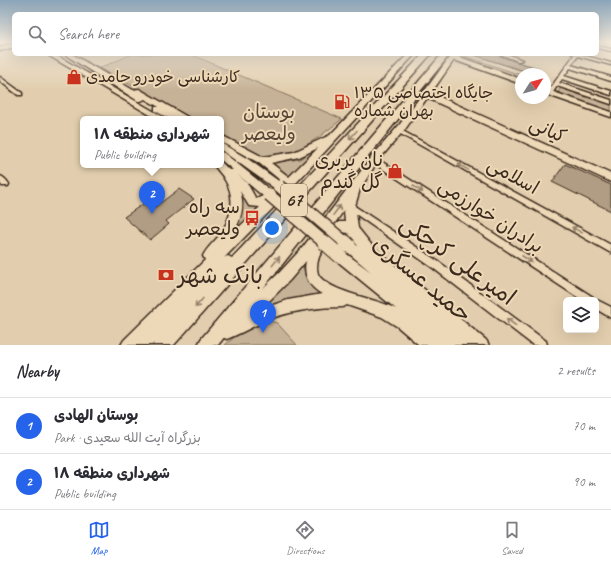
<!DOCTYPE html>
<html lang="en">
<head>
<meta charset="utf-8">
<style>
  body { margin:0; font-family:Caveat,"Playpen Sans Arabic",sans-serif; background:#f7f7f7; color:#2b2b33 }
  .controls { position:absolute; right:12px; bottom:12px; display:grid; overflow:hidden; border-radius:6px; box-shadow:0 4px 16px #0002 }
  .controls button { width:36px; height:36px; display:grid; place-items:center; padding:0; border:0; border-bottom:1px solid #e1e1e2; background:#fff; color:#2b2b33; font:20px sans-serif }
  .compass { position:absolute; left:515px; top:68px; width:36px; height:36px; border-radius:50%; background:#fff; box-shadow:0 4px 16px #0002; rotate:53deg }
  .you { position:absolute; left:272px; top:228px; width:14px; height:14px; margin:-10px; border:3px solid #fff; border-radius:50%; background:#1a73e8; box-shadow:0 0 0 6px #1a73e833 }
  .badge { display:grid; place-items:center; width:26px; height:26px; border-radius:50%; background:#2563eb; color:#fff; font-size:13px; font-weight:700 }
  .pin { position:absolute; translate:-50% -33px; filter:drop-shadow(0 1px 2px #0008) }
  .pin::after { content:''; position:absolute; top:21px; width:14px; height:12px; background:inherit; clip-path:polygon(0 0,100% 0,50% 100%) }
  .popup { position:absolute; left:80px; top:116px; width:144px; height:52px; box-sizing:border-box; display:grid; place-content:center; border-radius:6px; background:#fff; filter:drop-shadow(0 1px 3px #0005); font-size:13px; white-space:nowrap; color:#7c7c81 }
  .popup b { font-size:15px; color:#2b2b33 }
  .popup::after { content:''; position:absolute; left:50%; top:100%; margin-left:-8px; border:8px solid transparent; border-top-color:#fff }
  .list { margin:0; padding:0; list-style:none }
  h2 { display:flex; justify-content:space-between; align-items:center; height:52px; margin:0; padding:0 16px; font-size:17px }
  h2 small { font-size:13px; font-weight:400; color:#7c7c81 }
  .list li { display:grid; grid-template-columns:26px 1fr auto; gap:12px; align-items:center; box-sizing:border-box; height:56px; padding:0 16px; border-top:1px solid #e1e1e2 }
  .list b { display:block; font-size:15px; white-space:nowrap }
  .list p { margin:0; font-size:13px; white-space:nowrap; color:#7c7c81 }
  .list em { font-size:13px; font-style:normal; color:#7c7c81 }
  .icon { flex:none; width:22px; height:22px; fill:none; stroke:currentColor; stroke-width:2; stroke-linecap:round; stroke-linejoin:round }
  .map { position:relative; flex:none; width:611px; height:345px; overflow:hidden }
  .search { position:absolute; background:#fff; box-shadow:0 4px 16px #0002; left:12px; right:12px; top:12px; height:44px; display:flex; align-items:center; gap:10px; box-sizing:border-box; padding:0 14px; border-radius:6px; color:#7c7c81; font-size:15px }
  .sheet { height:164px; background:#fff }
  nav { display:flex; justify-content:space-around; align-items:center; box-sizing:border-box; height:56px; border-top:1px solid #e1e1e2; background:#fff; font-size:11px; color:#7c7c81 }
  nav a { display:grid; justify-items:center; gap:2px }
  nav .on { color:#2563eb }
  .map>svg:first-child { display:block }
  .green { fill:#c6b296; stroke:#806e5a }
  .building { fill:#b19d83; stroke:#3b2a1e }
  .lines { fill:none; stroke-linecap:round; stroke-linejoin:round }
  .street-casing { stroke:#3b2a1e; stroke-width:3 }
  .secondary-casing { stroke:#3b2a1e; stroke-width:3 }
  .highway-casing { stroke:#3b2a1e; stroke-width:3 }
  .street { fill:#edd8b7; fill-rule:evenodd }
  .secondary { fill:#edd8b7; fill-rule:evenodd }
  .highway { fill:#edd8b7; fill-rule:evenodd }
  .secondary-bridge-far1-casing { stroke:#3b2a1e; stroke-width:14; stroke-linecap:butt }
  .secondary-bridge-casing { stroke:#3b2a1e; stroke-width:16; stroke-linecap:butt }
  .secondary-bridge-far1 { stroke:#edd8b7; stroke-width:11 }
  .secondary-bridge { stroke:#edd8b7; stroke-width:14 }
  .oneway { stroke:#94816a }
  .labels { text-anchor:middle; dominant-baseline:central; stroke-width:4; stroke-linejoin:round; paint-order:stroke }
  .far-poi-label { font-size:16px; fill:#3b2a1e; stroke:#edd8b7; text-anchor:start }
  .shield { fill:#edd8b7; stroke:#705e4c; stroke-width:1 }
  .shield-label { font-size:18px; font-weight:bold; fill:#3b2a1e }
  .park-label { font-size:19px; fill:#574536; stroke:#edd8b7 }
  .street-label { font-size:19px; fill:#3b2a1e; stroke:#edd8b7 }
  .poi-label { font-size:19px; fill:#3b2a1e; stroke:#edd8b7; text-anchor:end }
  .near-street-label { font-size:23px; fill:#3b2a1e; stroke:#edd8b7 }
  .near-poi-label { font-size:23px; fill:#3b2a1e; stroke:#edd8b7; text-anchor:start }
</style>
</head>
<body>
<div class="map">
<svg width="611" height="345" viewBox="0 0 611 345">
  <rect width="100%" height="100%" fill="#e2ceae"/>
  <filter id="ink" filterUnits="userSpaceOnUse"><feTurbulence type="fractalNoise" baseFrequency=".025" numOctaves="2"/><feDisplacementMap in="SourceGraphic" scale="8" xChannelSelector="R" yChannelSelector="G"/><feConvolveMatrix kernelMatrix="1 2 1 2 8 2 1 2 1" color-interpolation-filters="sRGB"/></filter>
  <g filter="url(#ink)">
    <!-- green -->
    <g class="green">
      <polygon points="132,54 190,54 342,119 319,137 303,147 286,154 264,157 221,134 221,119 192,119 100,68"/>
      <polygon points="465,56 521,75 521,80 464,58"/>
      <polygon points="561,88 611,104 611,113 557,93"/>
      <polygon points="322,144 289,176 272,163 300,159"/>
      <polygon points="238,188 261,207 227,242"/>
      <path d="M303,264C304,279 311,287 322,296L250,315Z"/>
      <polygon points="263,319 277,323 297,345 225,345 247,327"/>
    </g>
    <!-- building -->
    <g class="building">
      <polygon points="475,54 494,54 517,62 539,68 533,74 474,55"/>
      <polygon points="565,164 611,185 611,211 552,182"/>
      <polygon points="179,189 194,199 166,221 169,224 150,240 124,217 143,204 151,210"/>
    </g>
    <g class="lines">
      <defs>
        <g id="street">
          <polygon points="597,46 611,49 611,51 597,48"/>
          <polygon points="500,54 507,54 522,60 518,61"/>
          <polygon points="572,54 579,54 611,63 611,65 578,56 571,65 611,77 611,81 570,68 564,76 611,91 611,95 562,79 559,83 611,100 611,104 557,86 552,94 548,94 547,93 574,55"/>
          <polygon points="0,77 22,93 22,95 18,95 0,81"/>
          <polygon points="399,129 611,245 611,253 397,132 396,131"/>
          <polygon points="372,158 376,158 593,297 595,300 599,301 611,307 611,318 596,309 596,300 582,300 372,162 371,160"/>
          <path d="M0,176C4,177 7,181 9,184L8,186H2L0,183Z"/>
          <polygon points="350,203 439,262 546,341 547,345 533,345 433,268 347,208 346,206 347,204"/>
        </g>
        <g id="secondary">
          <polygon points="14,43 14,47 0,51 0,47"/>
          <polygon points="46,54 54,54 167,119 157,119"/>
          <polygon points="64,54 72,54 133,90 139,89 191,119 170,119 155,111 155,107 159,107 145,99 141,101 138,101"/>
          <path d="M408,54H415L272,209L139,345H121L124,340L205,260L203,256C206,249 213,243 218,237C231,220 237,199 225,180C222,174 217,170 214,165H221V162L229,170H233L221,160V152L224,153L270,190L274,188L221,150V143L248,159L280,182V180L259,163L221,142V135L263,157L294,152L330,135ZM318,148L289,177L271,163L299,157ZM237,174L263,196L256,199L247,183ZM240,191L249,206L260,207L234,232C241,219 245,206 240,191Z"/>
          <path d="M452,54H458L457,56L521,79V84L454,60L431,93L611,174V182L427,98L406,128L377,162L360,189L355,206L358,228L374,248L486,340L489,345H419L398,327L382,317L347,305L343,307C320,307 297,310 275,317C258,323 243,333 227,339L222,337L220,332L222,327L280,272L303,247L371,158L400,124ZM344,210L345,222H339L333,226ZM342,232L348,233L358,246L349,241L345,242L343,246L345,250L371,272L344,252L340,250L336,252L334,256L336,260L396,309C376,298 332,293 319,276C316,271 317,263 319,257C323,247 335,239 342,232ZM306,261C303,275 309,287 322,294L288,300L261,309L290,280Z"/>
          <polygon points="545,89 611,112 611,117 545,94"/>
        </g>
        <g id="highway">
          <polygon points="423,54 431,54 174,345 153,345 154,343 152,345 130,345 133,339 198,276 223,258 228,256 232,258"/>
          <polygon points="442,54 450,54 218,345 198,345 201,339"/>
        </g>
      </defs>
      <!-- street casing -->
      <use href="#street" class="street-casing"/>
      <!-- secondary casing -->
      <use href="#secondary" class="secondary-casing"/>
      <!-- highway casing -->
      <use href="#highway" class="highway-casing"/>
      <!-- street -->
      <use href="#street" class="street"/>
      <!-- secondary -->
      <use href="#secondary" class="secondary"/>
      <!-- highway -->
      <use href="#highway" class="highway"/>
      <defs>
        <g id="secondary-bridge-far1">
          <polyline points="279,186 346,243"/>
          <polyline points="269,195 325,243"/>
        </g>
        <g id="secondary-bridge">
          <polyline points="324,242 340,256"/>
          <polyline points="345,242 349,246"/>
        </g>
      </defs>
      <!-- secondary-bridge-far1 casing -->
      <use href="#secondary-bridge-far1" class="secondary-bridge-far1-casing"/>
      <!-- secondary-bridge casing -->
      <use href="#secondary-bridge" class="secondary-bridge-casing"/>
      <!-- secondary-bridge-far1 -->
      <use href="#secondary-bridge-far1" class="secondary-bridge-far1"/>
      <!-- secondary-bridge -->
      <use href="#secondary-bridge" class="secondary-bridge"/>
    </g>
    <!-- one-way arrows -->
    <defs><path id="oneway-shaft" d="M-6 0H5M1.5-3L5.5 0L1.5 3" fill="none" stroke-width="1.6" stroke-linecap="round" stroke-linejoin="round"/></defs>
    <g class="oneway">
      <use href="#oneway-shaft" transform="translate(353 135) rotate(132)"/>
      <use href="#oneway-shaft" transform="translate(463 167) rotate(-151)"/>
      <use href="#oneway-shaft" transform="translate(418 189) rotate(33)"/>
      <use href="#oneway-shaft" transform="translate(337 210) rotate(-53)"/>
      <use href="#oneway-shaft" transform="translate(577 230) rotate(-151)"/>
      <use href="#oneway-shaft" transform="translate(527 259) rotate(33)"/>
      <use href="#oneway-shaft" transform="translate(276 261) rotate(-51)"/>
      <use href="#oneway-shaft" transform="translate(199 303) rotate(131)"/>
      <use href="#oneway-shaft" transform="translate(511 322) rotate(-143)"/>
    </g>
  </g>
  <!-- sky -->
  <linearGradient id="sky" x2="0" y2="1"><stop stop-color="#8aa4b9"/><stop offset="0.47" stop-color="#f2e9db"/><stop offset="1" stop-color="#f2e9db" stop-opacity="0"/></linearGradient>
  <rect width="611" height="90" fill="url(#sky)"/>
  <!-- icons -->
  <defs>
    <symbol id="shop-bare" viewBox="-9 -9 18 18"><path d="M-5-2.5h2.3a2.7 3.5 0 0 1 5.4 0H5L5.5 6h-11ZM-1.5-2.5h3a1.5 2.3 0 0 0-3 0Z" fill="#c8321e" stroke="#edd8b7" stroke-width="2.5" paint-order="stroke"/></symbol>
    <symbol id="fuel-bare" viewBox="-9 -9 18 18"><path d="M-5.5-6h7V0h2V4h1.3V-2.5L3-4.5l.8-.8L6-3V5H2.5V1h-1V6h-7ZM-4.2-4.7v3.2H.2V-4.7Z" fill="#c8321e" stroke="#edd8b7" stroke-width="2.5" paint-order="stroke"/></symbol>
    <symbol id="bus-bare" viewBox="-9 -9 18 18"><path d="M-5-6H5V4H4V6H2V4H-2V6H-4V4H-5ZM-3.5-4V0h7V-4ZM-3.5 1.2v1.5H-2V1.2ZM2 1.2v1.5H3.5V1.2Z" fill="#c8321e" stroke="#edd8b7" stroke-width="2.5" paint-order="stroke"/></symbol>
    <symbol id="bank-bare" viewBox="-9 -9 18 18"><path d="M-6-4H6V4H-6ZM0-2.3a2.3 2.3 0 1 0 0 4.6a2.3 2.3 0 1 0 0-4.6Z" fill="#c8321e" stroke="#edd8b7" stroke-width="2.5" paint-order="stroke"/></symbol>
  </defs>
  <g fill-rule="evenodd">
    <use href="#shop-bare" x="63" y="66" width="22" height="22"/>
    <use href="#fuel-bare" x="331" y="91" width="22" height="22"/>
    <use href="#shop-bare" x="384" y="160" width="22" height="22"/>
    <use href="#bus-bare" x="241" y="207" width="22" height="22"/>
    <use href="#bank-bare" x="155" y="264" width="22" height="22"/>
  </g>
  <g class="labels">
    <!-- far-poi labels -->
    <g class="far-poi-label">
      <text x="86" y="77">کارشناسی خودرو حامدی</text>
      <text x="354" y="93">۱۳۵ جایگاه اختصاصی<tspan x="354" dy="18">بهران شماره</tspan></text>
    </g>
    <!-- shield labels -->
    <rect class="shield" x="281" y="184" width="26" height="32" rx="3"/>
    <g class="shield-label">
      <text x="294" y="200">67</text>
    </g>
    <!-- park labels -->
    <g class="park-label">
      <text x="269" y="112">بوستان<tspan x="269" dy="22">ولیعصر</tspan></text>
    </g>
    <!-- street labels -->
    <g class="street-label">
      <text transform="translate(548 130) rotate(25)">کیانی</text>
      <text transform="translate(513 176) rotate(29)">اسلامی</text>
      <text transform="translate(491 216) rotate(33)">برادران خوارزمی</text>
    </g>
    <!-- poi labels -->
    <g class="poi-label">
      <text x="383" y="160">نان بربری<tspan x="383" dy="22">گل گندم</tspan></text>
      <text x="240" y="207">سه راه<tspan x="240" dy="22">ولیعصر</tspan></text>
    </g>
    <!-- near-street labels -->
    <g class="near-street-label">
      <text transform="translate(458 260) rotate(36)">امیرعلی کرچکی</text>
      <text transform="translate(422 279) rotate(40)">حمید عسگری</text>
    </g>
    <!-- near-poi labels -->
    <g class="near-poi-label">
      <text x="178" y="275">بانک شهر</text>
    </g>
  </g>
</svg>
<div class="controls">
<button><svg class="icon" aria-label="layers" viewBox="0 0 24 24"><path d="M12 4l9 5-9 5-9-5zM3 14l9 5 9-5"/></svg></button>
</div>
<svg class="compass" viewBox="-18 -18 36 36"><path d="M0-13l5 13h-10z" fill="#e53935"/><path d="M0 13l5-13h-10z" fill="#7c7c81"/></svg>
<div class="you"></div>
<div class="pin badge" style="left:263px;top:333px">1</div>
<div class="pin badge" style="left:152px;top:214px">2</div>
<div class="popup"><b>شهرداری منطقه ۱۸</b>Public building</div>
<div class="search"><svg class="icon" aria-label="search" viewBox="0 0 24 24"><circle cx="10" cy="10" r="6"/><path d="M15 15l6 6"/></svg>Search here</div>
</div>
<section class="sheet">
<h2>Nearby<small>2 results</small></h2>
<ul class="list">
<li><span class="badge">1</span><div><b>بوستان الهادی</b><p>Park · بزرگراه آیت الله سعیدی</p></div><em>70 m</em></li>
<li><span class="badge">2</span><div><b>شهرداری منطقه ۱۸</b><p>Public building</p></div><em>90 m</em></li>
</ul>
</section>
<nav>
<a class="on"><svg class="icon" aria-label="map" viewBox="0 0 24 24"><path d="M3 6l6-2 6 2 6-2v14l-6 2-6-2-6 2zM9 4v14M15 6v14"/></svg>Map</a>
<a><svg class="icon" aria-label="directions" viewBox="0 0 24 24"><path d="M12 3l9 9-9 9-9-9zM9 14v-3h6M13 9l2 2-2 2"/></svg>Directions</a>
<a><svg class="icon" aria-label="saved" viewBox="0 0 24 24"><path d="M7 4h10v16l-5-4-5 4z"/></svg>Saved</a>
</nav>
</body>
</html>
